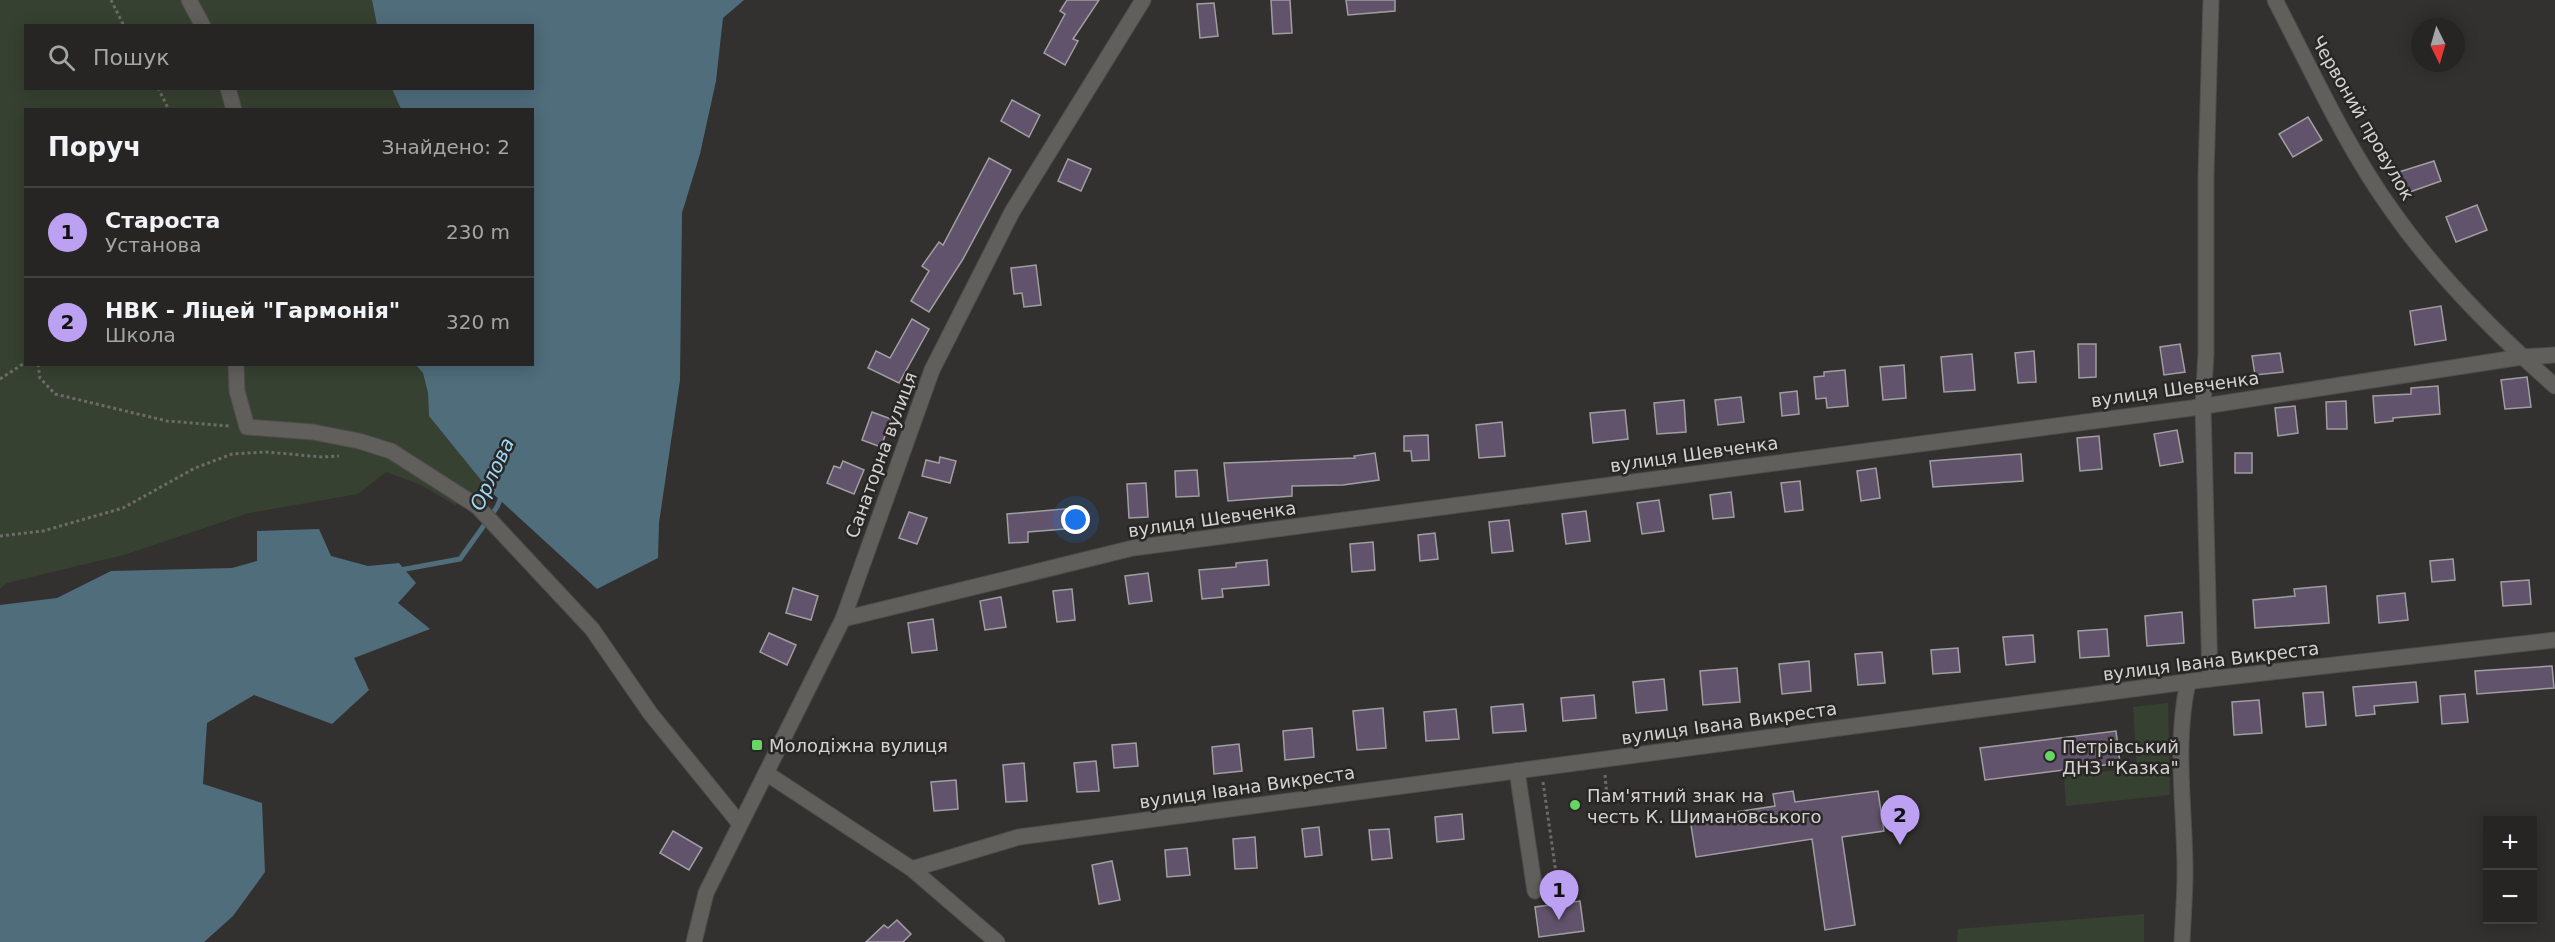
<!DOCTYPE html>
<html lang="uk">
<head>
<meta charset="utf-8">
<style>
  body { margin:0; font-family:"DejaVu Sans",sans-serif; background:#323130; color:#f1f3f6 }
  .controls { position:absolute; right:18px; bottom:18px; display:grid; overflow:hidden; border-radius:0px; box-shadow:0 3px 15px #0003 }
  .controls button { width:54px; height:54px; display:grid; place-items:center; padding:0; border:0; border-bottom:2px solid #424241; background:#262523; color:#f1f3f6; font:30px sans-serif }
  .compass { position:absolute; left:2411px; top:18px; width:54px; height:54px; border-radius:50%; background:#262523; box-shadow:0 3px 15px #0003; rotate:175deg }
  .you { position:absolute; left:1076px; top:520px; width:21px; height:21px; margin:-15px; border:4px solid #fff; border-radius:50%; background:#1a73e8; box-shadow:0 0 0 9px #1a73e833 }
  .badge { display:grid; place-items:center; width:39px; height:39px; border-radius:50%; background:#bca0f2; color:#111; font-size:20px; font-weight:700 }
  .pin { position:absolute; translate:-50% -50px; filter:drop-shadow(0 2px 3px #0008) }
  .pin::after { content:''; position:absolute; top:32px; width:21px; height:18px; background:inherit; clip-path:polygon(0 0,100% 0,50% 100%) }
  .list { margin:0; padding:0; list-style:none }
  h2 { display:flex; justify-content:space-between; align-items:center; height:78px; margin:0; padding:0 24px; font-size:26px }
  h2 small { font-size:20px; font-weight:400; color:#a4a5a6 }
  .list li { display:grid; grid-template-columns:39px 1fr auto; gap:18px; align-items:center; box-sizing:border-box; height:90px; padding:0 24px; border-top:2px solid #424241 }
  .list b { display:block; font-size:22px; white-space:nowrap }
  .list p { margin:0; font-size:20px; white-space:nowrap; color:#a4a5a6 }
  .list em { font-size:20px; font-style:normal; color:#a4a5a6 }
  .icon { flex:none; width:33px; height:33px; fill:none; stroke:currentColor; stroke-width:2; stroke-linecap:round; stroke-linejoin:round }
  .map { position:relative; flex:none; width:2555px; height:942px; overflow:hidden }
  .search { position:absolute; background:#262523; box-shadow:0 3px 15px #0003; left:24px; top:24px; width:510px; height:66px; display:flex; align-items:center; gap:15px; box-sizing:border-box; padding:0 21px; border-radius:0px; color:#a4a5a6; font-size:22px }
  .panel { position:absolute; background:#262523; box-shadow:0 3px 15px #0003; left:24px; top:108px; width:510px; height:258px; border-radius:0px }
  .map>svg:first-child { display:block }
  .green { fill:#374131 }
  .water { fill:#506d7c }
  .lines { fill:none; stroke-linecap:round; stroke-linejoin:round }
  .stream { stroke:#506d7c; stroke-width:5 }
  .building { fill:#61536b; stroke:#a09ea1; stroke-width:1.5 }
  .minor-casing { stroke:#4e4d4b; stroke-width:17 }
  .path { stroke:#6d6b69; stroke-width:3; stroke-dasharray:3 3; stroke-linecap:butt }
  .minor { stroke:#615f5c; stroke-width:15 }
  .poi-dot { fill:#67d466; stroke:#292725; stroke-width:2 }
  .labels { text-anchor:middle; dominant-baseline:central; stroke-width:5; stroke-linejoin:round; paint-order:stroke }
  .street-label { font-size:18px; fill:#d4d3d1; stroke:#292725 }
  .poi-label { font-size:18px; fill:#d4d3d1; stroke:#292725; text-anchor:start }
  .water-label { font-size:20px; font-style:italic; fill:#9ed8f5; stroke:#292725 }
</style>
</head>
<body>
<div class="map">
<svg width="2555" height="942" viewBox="0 0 2555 942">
  <rect width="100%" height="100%" fill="#33312f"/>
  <!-- green -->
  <g class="green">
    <polygon points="0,0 372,0 377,25 26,26 26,88 392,89 401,109 26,110 26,364 416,365 423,373 428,393 429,416 489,490 455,505 421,485 386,472 358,494 249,513 127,554 7,583 0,589"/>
    <polygon points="2168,703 2170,795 2066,806 2064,776 2137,768 2133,707"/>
    <polygon points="2144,914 2144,942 1957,942 1958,929"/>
  </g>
  <!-- water -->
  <g class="water">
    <polygon points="372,0 744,0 723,18 716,81 700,154 682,213 680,380 659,523 658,558 597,589 489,490 429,416 428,393 423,373 416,365 532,364 532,110 401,109 392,89 532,88 532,26 377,25"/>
    <polygon points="319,529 331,556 368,566 399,563 416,583 398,603 430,629 354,658 369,690 332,724 254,695 207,723 203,784 262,803 265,872 233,916 204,942 0,942 0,605 57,598 111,571 232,568 257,561 257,531"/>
  </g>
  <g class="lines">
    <!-- stream -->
    <polyline class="stream" points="400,570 460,559 497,507 502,495"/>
  </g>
  <!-- building -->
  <g class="building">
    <polygon points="1067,0 1099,0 1073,39 1078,41 1065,65 1044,53 1065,14 1060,11"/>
    <polygon points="1271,0 1290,0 1292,33 1273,34"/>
    <polygon points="1346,0 1395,0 1395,11 1348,15"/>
    <polygon points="1214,3 1218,36 1200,38 1197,4"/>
    <polygon points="1012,100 1040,115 1029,137 1001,121"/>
    <polygon points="2308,117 2322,140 2293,157 2279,134"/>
    <polygon points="989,158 1011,170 963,259 929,312 911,301 929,271 922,266 939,242 943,245"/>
    <polygon points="1068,159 1091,169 1081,191 1058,181"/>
    <polygon points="2434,161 2441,181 2407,193 2399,172"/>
    <polygon points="2477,205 2487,230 2456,242 2446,217"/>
    <polygon points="1036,265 1041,305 1024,307 1022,293 1014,294 1011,268"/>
    <polygon points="2441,306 2446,340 2415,345 2410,311"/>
    <polygon points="912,319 929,329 899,383 868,368 876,351 890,358"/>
    <polygon points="2078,344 2096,344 2096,377 2079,378"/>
    <polygon points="2180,344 2185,372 2164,375 2160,347"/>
    <polygon points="2034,351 2036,382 2018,383 2015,353"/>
    <polygon points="2280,353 2283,372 2255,375 2252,356"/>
    <polygon points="1972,354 1975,390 1944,392 1941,357"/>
    <polygon points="1904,365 1906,398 1883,400 1880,367"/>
    <polygon points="1845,370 1848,406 1827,408 1826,398 1816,399 1814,377 1824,376 1824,372"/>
    <polygon points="2527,377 2531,407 2505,409 2501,380"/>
    <polygon points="2438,386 2440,414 2393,418 2393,421 2375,423 2373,396 2411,394 2411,388"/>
    <polygon points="1797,391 1799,414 1782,416 1780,393"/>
    <polygon points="1741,397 1744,422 1718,425 1715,400"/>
    <polygon points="1684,400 1686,432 1657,434 1654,403"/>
    <polygon points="2346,401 2347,429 2327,429 2326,402"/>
    <polygon points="2295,406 2298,433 2278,436 2275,408"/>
    <polygon points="1625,410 1628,439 1593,443 1590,413"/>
    <polygon points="872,412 891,419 881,447 862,440"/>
    <polygon points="1502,422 1505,456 1479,458 1476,425"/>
    <polygon points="2177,430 2183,462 2160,466 2154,434"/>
    <polygon points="1428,435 1429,460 1412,461 1411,451 1404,451 1404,436"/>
    <polygon points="2099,436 2102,469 2080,471 2077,438"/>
    <polygon points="1375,453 1379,480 1343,485 1292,486 1292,496 1228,501 1224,463 1355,458 1354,456"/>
    <rect x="2235" y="453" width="17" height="20"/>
    <polygon points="2021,454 2023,481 1933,487 1930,461"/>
    <polygon points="940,457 956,461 950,483 922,476 926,460 939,463"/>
    <polygon points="843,461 864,470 854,494 827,483 834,466 840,468"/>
    <polygon points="1876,468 1880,498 1861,501 1857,471"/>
    <polygon points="1197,470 1199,496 1176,497 1175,471"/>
    <polygon points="1800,481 1803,510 1785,512 1781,483"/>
    <polygon points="1146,483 1148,517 1129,518 1127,484"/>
    <polygon points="1731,492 1734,517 1713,519 1710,495"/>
    <polygon points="1659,500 1664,531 1642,534 1637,503"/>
    <polygon points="1075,508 1077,528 1028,532 1028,542 1009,543 1007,514"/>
    <polygon points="1586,511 1590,541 1566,544 1562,514"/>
    <polygon points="909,512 927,518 917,544 899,538"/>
    <polygon points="1509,520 1513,551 1492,553 1489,522"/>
    <polygon points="1435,533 1438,559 1420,561 1418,535"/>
    <polygon points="1373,542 1375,570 1352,572 1350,544"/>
    <polygon points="2453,559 2455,580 2432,582 2430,561"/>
    <polygon points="1267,560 1269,585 1222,589 1223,597 1202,599 1199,570 1236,567 1236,563"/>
    <polygon points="1148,573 1152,601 1129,604 1125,576"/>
    <polygon points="2529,580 2531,604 2503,606 2501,582"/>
    <polygon points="2326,586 2329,623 2255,628 2253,600 2295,596 2294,589"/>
    <polygon points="793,588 818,596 811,620 786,613"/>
    <polygon points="1072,589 1075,620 1057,622 1053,591"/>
    <polygon points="2405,593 2408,620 2379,623 2377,596"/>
    <polygon points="1001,597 1006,627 985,630 980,601"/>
    <polygon points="2182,612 2184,643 2147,646 2145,616"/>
    <polygon points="933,619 937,650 912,653 908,623"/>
    <polygon points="2107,629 2109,656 2080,658 2078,631"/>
    <polygon points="769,633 796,645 787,665 760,652"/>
    <polygon points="2033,635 2035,662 2006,665 2003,637"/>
    <polygon points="1958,648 1960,672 1933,674 1931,650"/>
    <polygon points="1882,652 1885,683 1858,685 1855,654"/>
    <polygon points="1809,661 1811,691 1782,694 1779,664"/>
    <polygon points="2552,666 2554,688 2477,694 2475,671"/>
    <polygon points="1737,668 1740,702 1703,705 1700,671"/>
    <polygon points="1664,679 1667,710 1636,713 1633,682"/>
    <polygon points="2416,682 2418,702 2374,706 2375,714 2356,716 2353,687"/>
    <polygon points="2323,692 2326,725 2306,727 2303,693"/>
    <polygon points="2465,694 2468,722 2442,724 2440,696"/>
    <polygon points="1594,695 1596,718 1563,721 1561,698"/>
    <polygon points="2259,700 2262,733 2234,735 2232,702"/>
    <polygon points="1523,704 1526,731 1493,733 1491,707"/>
    <polygon points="1383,708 1386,748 1357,750 1353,711"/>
    <polygon points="1456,709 1459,739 1426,741 1424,712"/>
    <polygon points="1312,728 1314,757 1285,760 1283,731"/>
    <polygon points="2116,731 2120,763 1985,780 1980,748"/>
    <polygon points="1136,743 1138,766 1114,768 1112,745"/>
    <polygon points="1239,744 1242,771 1214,774 1212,747"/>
    <polygon points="1096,761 1099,791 1077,792 1074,763"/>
    <polygon points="1024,763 1027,801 1006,802 1003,765"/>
    <polygon points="956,780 958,809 934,811 931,782"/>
    <polygon points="1793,791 1795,802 1878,791 1884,831 1842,837 1855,925 1825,930 1812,839 1696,857 1690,819 1775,806 1773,794"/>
    <polygon points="1462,814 1464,839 1437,842 1435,817"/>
    <polygon points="1319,827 1322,855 1305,857 1302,829"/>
    <polygon points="1389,829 1392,858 1372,860 1369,830"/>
    <polygon points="673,831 702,848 689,870 660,853"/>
    <polygon points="1255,837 1257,868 1235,869 1233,839"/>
    <polygon points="1187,848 1190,875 1167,877 1165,850"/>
    <polygon points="1112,861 1120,900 1099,904 1092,865"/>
    <polygon points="1580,901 1584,931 1539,937 1535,907"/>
    <polygon points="897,920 911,934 903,942 866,942 884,925 888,928"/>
  </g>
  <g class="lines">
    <defs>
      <g id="minor">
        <polyline points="189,0 203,26"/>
        <path d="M2275,0C2312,71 2346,147 2393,212C2438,276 2496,334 2555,386"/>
        <polyline points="228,88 234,110"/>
        <polyline points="236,364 237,391 247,427 313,432 359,441 391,451 477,506 592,629 650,713 740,824"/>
        <polyline points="843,619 1133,548 2192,408 2522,357 2555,355"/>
        <polyline points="2210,679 2203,406 2206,353 2206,175 2211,0"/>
        <polyline points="1517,771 1535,891"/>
        <polyline points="766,773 912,869 997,942"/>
        <polyline points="912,869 1019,837 2201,680 2555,640"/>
        <polyline points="694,942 706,893 843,619 932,370 1012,212 1143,0"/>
        <path d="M2182,942C2183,919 2185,895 2185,872C2185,809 2174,745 2188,682"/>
      </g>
    </defs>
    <!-- minor casing -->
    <use href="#minor" class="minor-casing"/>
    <!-- path -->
    <g class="path">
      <polyline points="111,0 124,26"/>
      <polyline points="158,88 169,110"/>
      <polyline points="38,364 40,378 55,394 167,421 230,426"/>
      <polyline points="0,379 26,362"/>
      <polyline points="0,536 43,531 123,508 195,468 232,454 265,452 323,457 339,456"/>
      <polyline points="1605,775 1607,797"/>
      <polyline points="1543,782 1558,887"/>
    </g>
    <!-- minor -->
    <use href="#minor" class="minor"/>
  </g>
  <!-- markers -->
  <g class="poi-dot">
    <rect x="751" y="739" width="12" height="12" rx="3"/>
    <circle cx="2050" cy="756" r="6"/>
    <circle cx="1575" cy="805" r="6"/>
  </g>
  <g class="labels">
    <!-- street labels -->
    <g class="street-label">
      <text transform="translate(2363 118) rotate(60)">Червоний провулок</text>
      <text transform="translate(2175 389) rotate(-8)">вулиця Шевченка</text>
      <text transform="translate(1694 454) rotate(-8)">вулиця Шевченка</text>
      <text transform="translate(881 455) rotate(-70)">Санаторна вулиця</text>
      <text transform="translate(1212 519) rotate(-8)">вулиця Шевченка</text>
      <text transform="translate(2211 661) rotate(-7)">вулиця Івана Викреста</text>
      <text transform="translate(1729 723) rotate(-8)">вулиця Івана Викреста</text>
      <text transform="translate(1247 787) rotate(-8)">вулиця Івана Викреста</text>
    </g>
    <!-- poi labels -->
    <g class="poi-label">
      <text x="769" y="745">Молодіжна вулиця</text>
      <text x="2062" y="746">Петрівський<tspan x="2062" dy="21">ДНЗ "Казка"</tspan></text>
      <text x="1587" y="795">Пам'ятний знак на<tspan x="1587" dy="21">честь К. Шимановського</tspan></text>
    </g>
    <!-- water labels -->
    <g class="water-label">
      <text transform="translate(492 474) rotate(-65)">Орлова</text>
    </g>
  </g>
</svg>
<div class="controls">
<button>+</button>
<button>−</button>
</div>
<svg class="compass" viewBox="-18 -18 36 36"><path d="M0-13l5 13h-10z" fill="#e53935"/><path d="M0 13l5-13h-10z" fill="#a4a5a6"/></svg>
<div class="you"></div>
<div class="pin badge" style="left:1559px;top:920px">1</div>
<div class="pin badge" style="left:1900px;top:845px">2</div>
<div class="search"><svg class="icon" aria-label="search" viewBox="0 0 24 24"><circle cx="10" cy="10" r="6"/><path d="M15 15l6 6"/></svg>Пошук</div>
<section class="panel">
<h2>Поруч<small>Знайдено: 2</small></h2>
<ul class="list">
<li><span class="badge">1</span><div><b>Староста</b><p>Установа</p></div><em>230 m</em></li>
<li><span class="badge">2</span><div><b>НВК - Ліцей &quot;Гармонія&quot;</b><p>Школа</p></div><em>320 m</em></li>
</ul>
</section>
</div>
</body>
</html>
